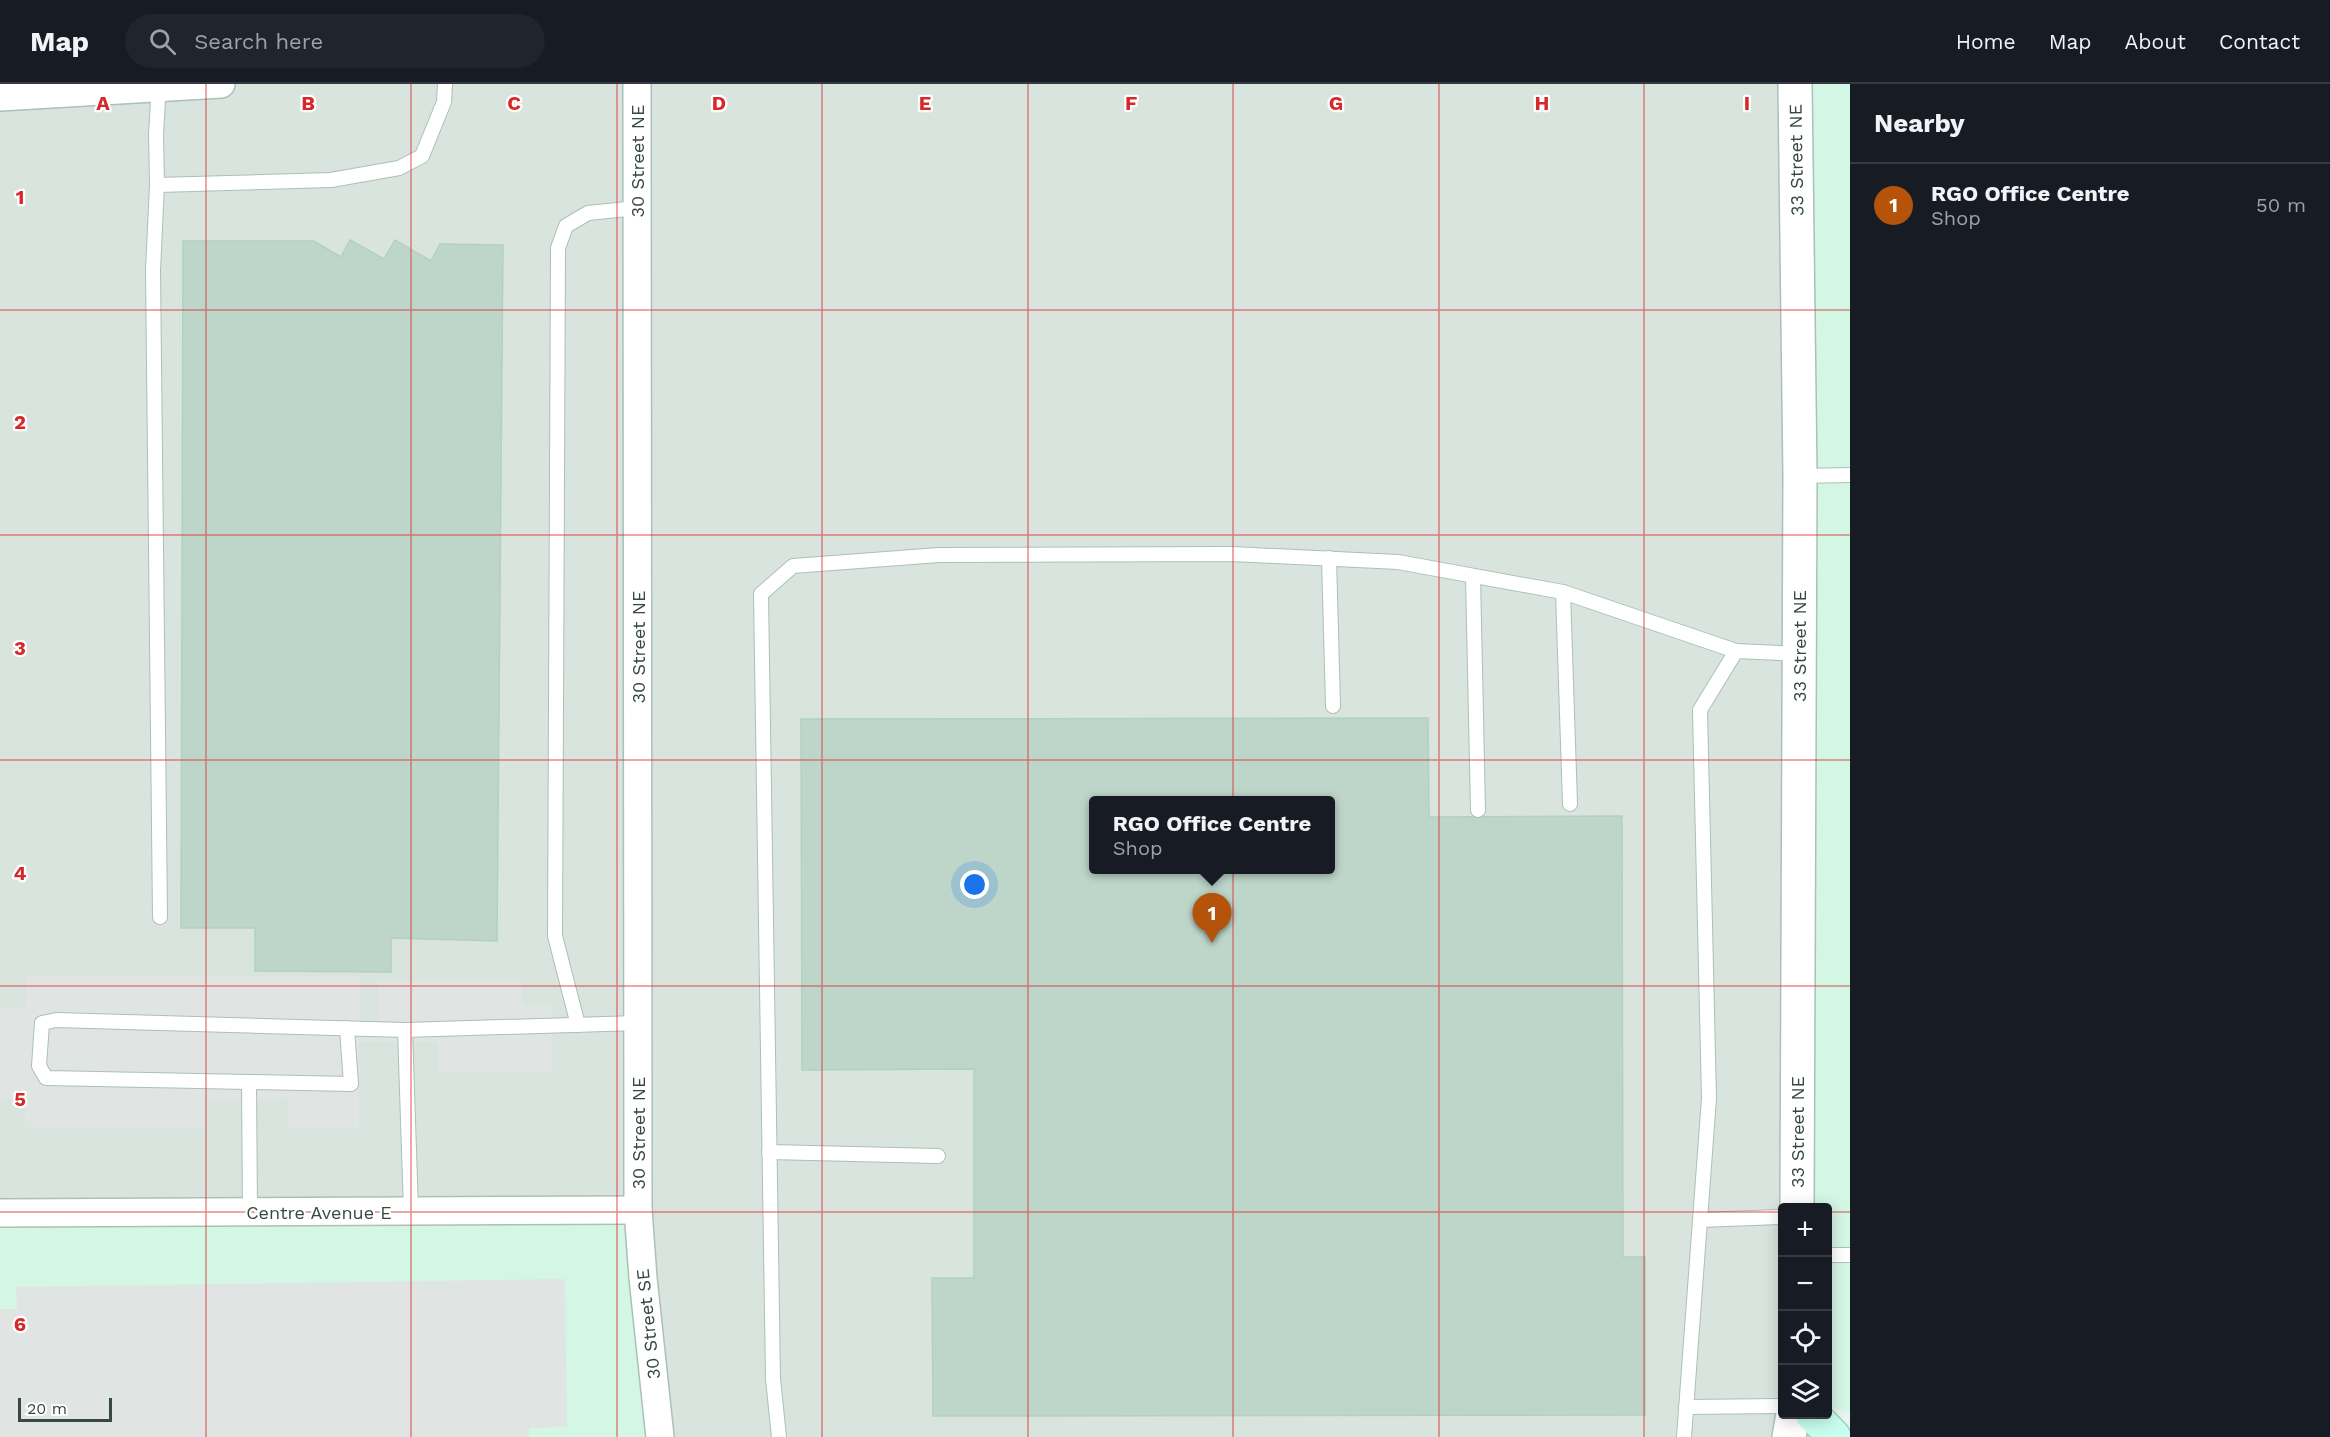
<!DOCTYPE html>
<html lang="en">
<head>
<meta charset="utf-8">
<style>
  body { margin:0; font-family:"Work Sans",sans-serif; background:#20242c; color:#f1f3f6 }
  .controls { position:absolute; right:18px; bottom:18px; display:grid; overflow:hidden; border-radius:6px; box-shadow:0 3px 15px #0003 }
  .controls button { width:54px; height:54px; display:grid; place-items:center; padding:0; border:0; border-bottom:2px solid #363941; background:#171b24; color:#f1f3f6; font:30px sans-serif }
  .scale { position:absolute; left:18px; bottom:15px; width:94px; box-sizing:border-box; padding-left:6px; border:3px solid #374840; border-top:0; font-size:16px; line-height:21px; white-space:nowrap; color:#374840; -webkit-text-stroke:4px #fff; paint-order:stroke }
  .you { position:absolute; left:975px; top:801px; width:21px; height:21px; margin:-15px; border:4px solid #fff; border-radius:50%; background:#1a73e8; box-shadow:0 0 0 9px #1a73e833 }
  .badge { display:grid; place-items:center; width:39px; height:39px; border-radius:50%; background:#b45309; color:#fff; font-size:20px; font-weight:700 }
  .pin { position:absolute; translate:-50% -50px; filter:drop-shadow(0 2px 3px #0008) }
  .pin::after { content:''; position:absolute; top:32px; width:21px; height:18px; background:inherit; clip-path:polygon(0 0,100% 0,50% 100%) }
  .popup { position:absolute; left:1089px; top:712px; width:246px; height:78px; box-sizing:border-box; display:grid; place-content:center; border-radius:6px; background:#171b24; filter:drop-shadow(0 2px 4px #0005); font-size:20px; white-space:nowrap; color:#9ea1a6 }
  .popup b { font-size:22px; color:#f1f3f6 }
  .popup::after { content:''; position:absolute; left:50%; top:100%; margin-left:-12px; border:12px solid transparent; border-top-color:#171b24 }
  .list { margin:0; padding:0; list-style:none }
  h2 { display:flex; justify-content:space-between; align-items:center; height:78px; margin:0; padding:0 24px; font-size:26px }
  h2 small { font-size:20px; font-weight:400; color:#9ea1a6 }
  .list li { display:grid; grid-template-columns:39px 1fr auto; gap:18px; align-items:center; box-sizing:border-box; height:84px; padding:0 24px; border-top:2px solid #363941 }
  .list b { display:block; font-size:22px; white-space:nowrap }
  .list p { margin:0; font-size:20px; white-space:nowrap; color:#9ea1a6 }
  .list em { font-size:20px; font-style:normal; color:#9ea1a6 }
  .icon { flex:none; width:33px; height:33px; fill:none; stroke:currentColor; stroke-width:2; stroke-linecap:round; stroke-linejoin:round }
  .map { position:relative; flex:none; width:1850px; height:1353px; overflow:hidden }
  header { display:flex; align-items:center; gap:36px; box-sizing:border-box; height:84px; padding:0 30px; background:#171b24; border-bottom:2px solid #363941 }
  header strong { font-size:28px }
  nav { display:flex; gap:33px; margin-inline-start:auto; font-size:21px }
  .search { width:420px; height:54px; background:#20242c; display:flex; align-items:center; gap:15px; box-sizing:border-box; padding:0 21px; border-radius:33px; color:#9ea1a6; font-size:22px }
  main { display:flex }
  aside { flex:1; background:#171b24 }
  .map>svg:first-child { display:block }
  .commercial { fill:#d4f6e5 }
  .industrial { fill:#dae4de; fill-rule:evenodd }
  .parking { fill:#e0e5e3 }
  .building { fill:#bed6ca; stroke:#b1d1c2; stroke-width:1.5; fill-rule:evenodd }
  .lines { fill:none; stroke-linecap:round; stroke-linejoin:round }
  .service-casing { stroke:#abc0b6; stroke-width:16 }
  .minor-casing { stroke:#abc0b6; stroke-width:30 }
  .tertiary-casing { stroke:#abc0b6; stroke-width:36 }
  .secondary-casing { stroke:#99d4bf; stroke-width:36 }
  .service { stroke:#fff; stroke-width:14 }
  .minor { stroke:#fff; stroke-width:27 }
  .tertiary { stroke:#fff; stroke-width:33 }
  .secondary { stroke:#c8feed; stroke-width:33 }
  .grid { fill:none; stroke:#d62828; stroke-width:1.5; stroke-opacity:0.55 }
  .labels { text-anchor:middle; dominant-baseline:central; stroke-width:4.5; stroke-linejoin:round; paint-order:stroke }
  .street-label { font-size:18px; fill:#374840; stroke:#fff }
  .grid-label { font-size:20px; text-anchor:middle; font-weight:bold; fill:#d62828; stroke:#fff; stroke-width:4.5; stroke-linejoin:round; paint-order:stroke }
</style>
</head>
<body>
<header>
<strong>Map</strong>
<div class="search"><svg class="icon" aria-label="search" viewBox="0 0 24 24"><circle cx="10" cy="10" r="6"/><path d="M15 15l6 6"/></svg>Search here</div>
<nav><a>Home</a><a>Map</a><a>About</a><a>Contact</a></nav>
</header>
<main>
<div class="map">
<svg width="1850" height="1353" viewBox="0 0 1850 1353">
  <rect width="100%" height="100%" fill="#e8f4f0"/>
  <!-- commercial -->
  <g class="commercial">
    <polygon points="1801,0 1850,0 1850,1329 1828,1323 1828,1124 1797,1124"/>
    <polygon points="638,1126 660,1353 0,1353 0,1129"/>
  </g>
  <!-- industrial -->
  <path class="industrial" d="M0,0H1801L1782,1124V1330L1789,1353H660L638,1126L0,1129ZM1094,716H1330V786H1094Z"/>
  <!-- parking -->
  <g class="parking">
    <polygon points="26,892 360,893 361,938 378,938 378,897 522,897 522,921 552,921 552,988 438,988 438,958 359,958 359,1044 289,1044 288,1014 204,1015 204,1043 25,1043 25,1015 0,1015 0,923 26,923"/>
    <polygon points="565,1195 567,1343 529,1344 529,1353 0,1353 0,1225 17,1225 16,1203"/>
  </g>
  <!-- building -->
  <g class="building">
    <polygon points="350,156 384,175 395,156 431,177 440,160 503,161 497,857 391,854 391,888 255,887 255,844 181,844 183,157 314,157 341,173"/>
    <path d="M1428,634L1429,733L1622,732L1623,1173H1645V1331L933,1332L932,1194H974V985L802,986L801,635ZM1094,716H1330V786H1094Z"/>
  </g>
  <g class="lines">
    <defs>
      <g id="service">
        <polyline points="159,0 156,50 157,101 331,96 399,84 422,72 444,18 445,0"/>
        <polyline points="157,101 153,186 160,833"/>
        <polyline points="1800,392 1850,391"/>
        <polyline points="1329,474 1333,622"/>
        <polyline points="1473,492 1478,726"/>
        <polyline points="1563,508 1570,720"/>
        <polyline points="578,941 555,852 558,164 566,142 588,129 637,124"/>
        <polyline points="405,946 638,939"/>
        <polyline points="249,998 351,1000 347,944"/>
        <polyline points="769,1068 938,1072"/>
        <polyline points="250,1128 249,998 46,994 39,982 42,939 56,936 405,946 411,1127"/>
        <polyline points="1700,1136 1782,1133"/>
        <polyline points="1828,1171 1850,1171"/>
        <polyline points="1686,1323 1782,1322"/>
        <polyline points="779,1353 773,1295 761,510 793,482 939,471 1232,470 1398,478 1563,508 1736,567"/>
        <polyline points="1684,1353 1709,1014 1700,626 1736,567 1799,570"/>
      </g>
      <g id="minor">
        <polyline points="637,0 638,1126 643,1194 660,1353"/>
        <polyline points="0,13 221,0"/>
        <polyline points="0,1129 638,1126"/>
      </g>
      <g id="tertiary">
        <polyline points="1795,0 1800,392 1797,1124"/>
        <polyline points="1789,1353 1793,1330"/>
      </g>
      <polyline id="secondary" points="1812,1330 1834,1353"/>
    </defs>
    <!-- service casing -->
    <use href="#service" class="service-casing"/>
    <!-- minor casing -->
    <use href="#minor" class="minor-casing"/>
    <!-- tertiary casing -->
    <use href="#tertiary" class="tertiary-casing"/>
    <!-- secondary casing -->
    <use href="#secondary" class="secondary-casing"/>
    <!-- service -->
    <use href="#service" class="service"/>
    <!-- minor -->
    <use href="#minor" class="minor"/>
    <!-- tertiary -->
    <use href="#tertiary" class="tertiary"/>
    <!-- secondary -->
    <use href="#secondary" class="secondary"/>
  </g>
  <!-- grid -->
  <path class="grid" d="M206,0V1353M411,0V1353M617,0V1353M822,0V1353M1028,0V1353M1233,0V1353M1439,0V1353M1644,0V1353M0,226H1850M0,451H1850M0,676H1850M0,902H1850M0,1128H1782M1828,1128H1850"/>
  <g class="labels">
    <!-- street labels -->
    <g class="street-label">
      <text transform="translate(1796 76) rotate(-91)">33 Street NE</text>
      <text transform="translate(637 77) rotate(-90)">30 Street NE</text>
      <text transform="translate(1799 562) rotate(-90)">33 Street NE</text>
      <text transform="translate(638 563) rotate(-90)">30 Street NE</text>
      <text transform="translate(1797 1048) rotate(-90)">33 Street NE</text>
      <text transform="translate(638 1049) rotate(-90)">30 Street NE</text>
      <text x="319" y="1128">Centre Avenue E</text>
      <text transform="translate(648 1240) rotate(-96)">30 Street SE</text>
    </g>
  </g>
  <g class="grid-label">
    <text x="103" y="26">A</text>
    <text x="308" y="26">B</text>
    <text x="514" y="26">C</text>
    <text x="719" y="26">D</text>
    <text x="925" y="26">E</text>
    <text x="1131" y="26">F</text>
    <text x="1336" y="26">G</text>
    <text x="1542" y="26">H</text>
    <text x="1747" y="26">I</text>
    <text x="20" y="120">1</text>
    <text x="20" y="345">2</text>
    <text x="20" y="571">3</text>
    <text x="20" y="796">4</text>
    <text x="20" y="1022">5</text>
    <text x="20" y="1247">6</text>
  </g>
</svg>
<div class="controls">
<button>+</button>
<button>−</button>
<button><svg class="icon" aria-label="locate" viewBox="0 0 24 24"><circle cx="12" cy="12" r="6"/><path d="M12 2v4M12 18v4M2 12h4M18 12h4"/></svg></button>
<button><svg class="icon" aria-label="layers" viewBox="0 0 24 24"><path d="M12 4l9 5-9 5-9-5zM3 14l9 5 9-5"/></svg></button>
</div>
<div class="scale">20 m</div>
<div class="you"></div>
<div class="pin badge" style="left:1212px;top:859px">1</div>
<div class="popup"><b>RGO Office Centre</b>Shop</div>
</div>
<aside>
<h2>Nearby<small></small></h2>
<ul class="list">
<li><span class="badge">1</span><div><b>RGO Office Centre</b><p>Shop</p></div><em>50 m</em></li>
</ul>
</aside>
</main>
</body>
</html>
